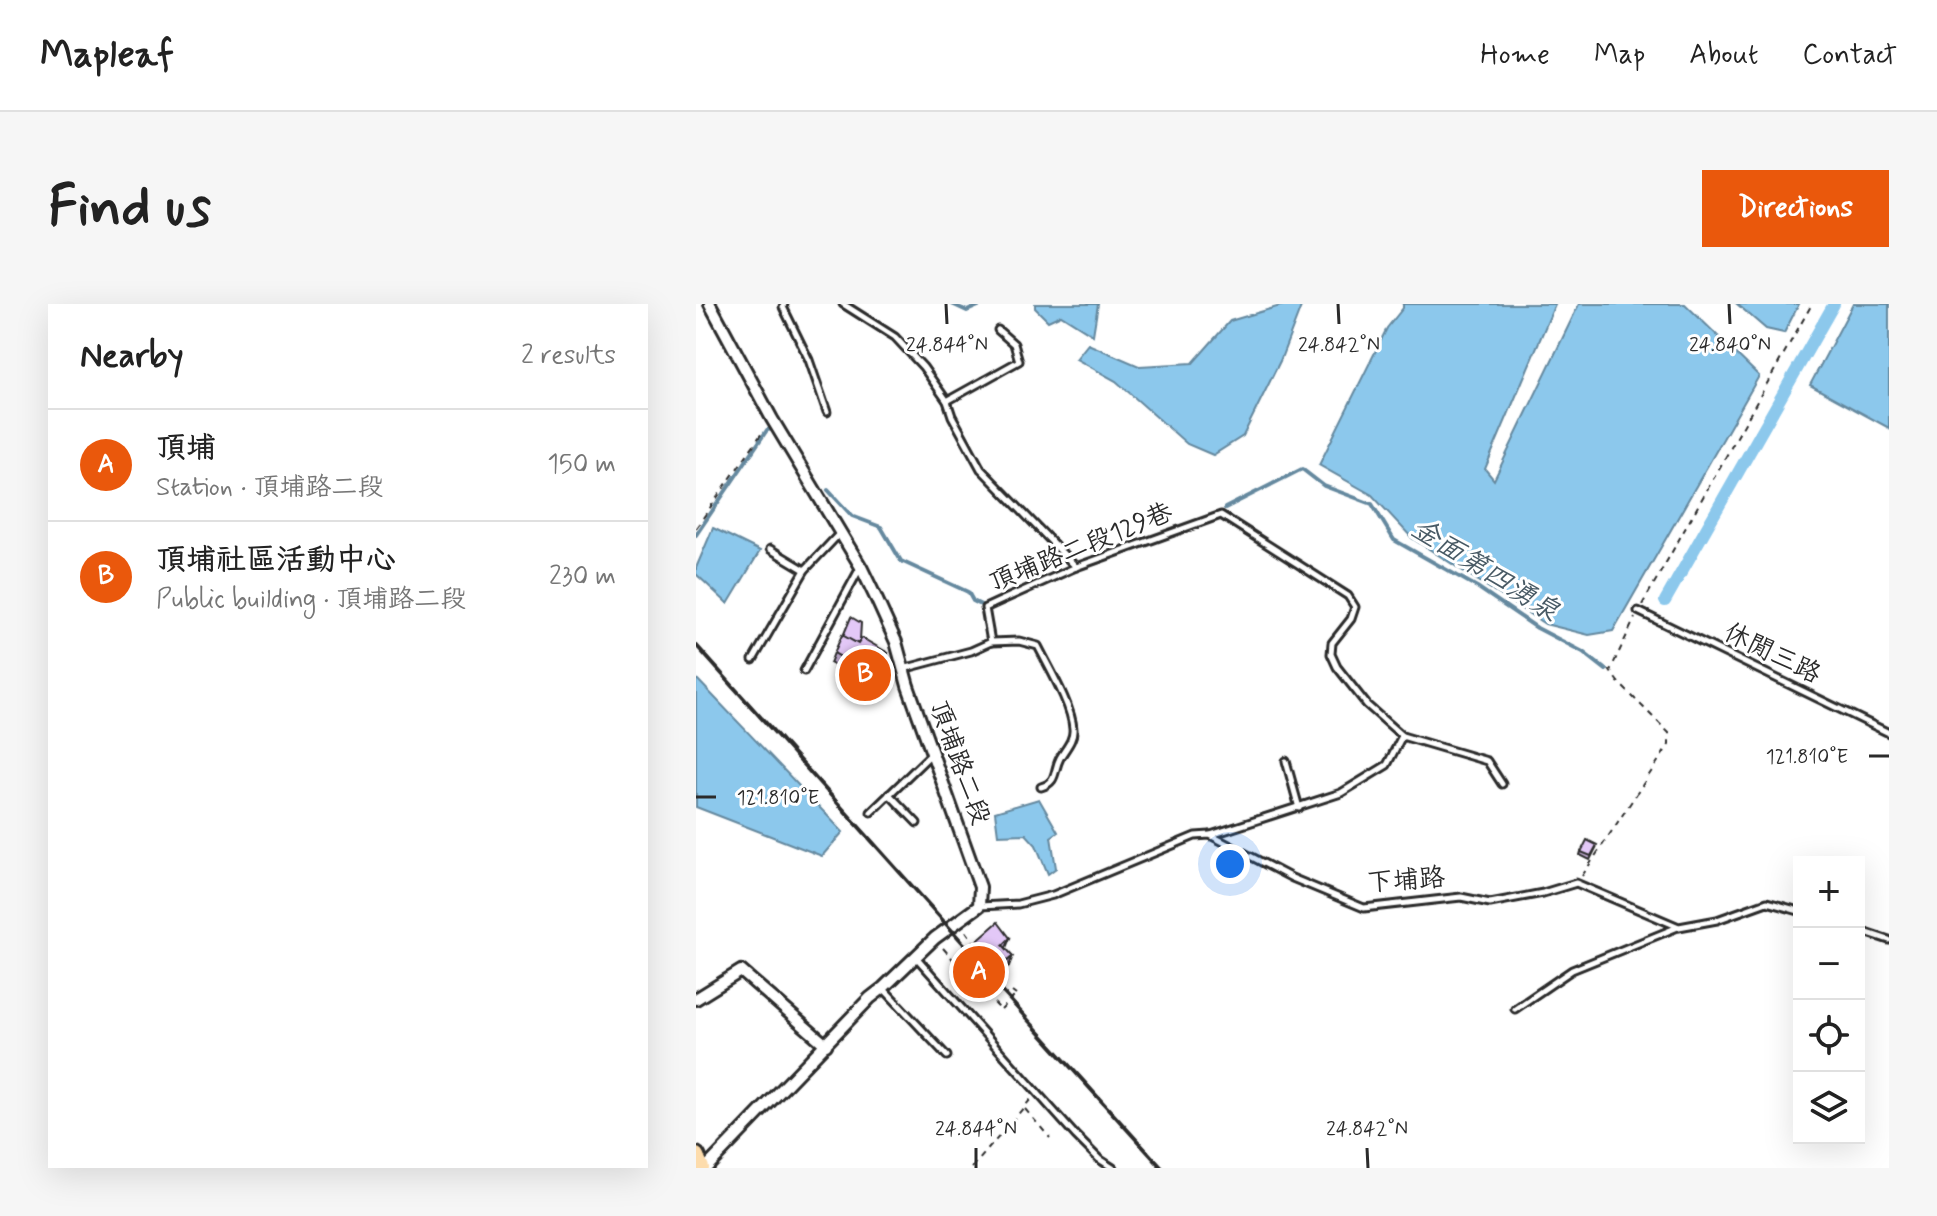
<!DOCTYPE html>
<html lang="en">
<head>
<meta charset="utf-8">
<style>
  body { margin:0; font-family:Mynerve,"LXGW WenKai TC",sans-serif; background:#f6f6f6; color:#222 }
  .controls { position:absolute; right:24px; bottom:24px; display:grid; overflow:hidden; border-radius:0px; box-shadow:0 8px 32px #0002 }
  .controls button { width:72px; height:72px; display:grid; place-items:center; padding:0; border:0; border-bottom:2px solid #e0e0e0; background:#fff; color:#222; font:40px sans-serif }
  .you { position:absolute; left:534px; top:560px; width:28px; height:28px; margin:-20px; border:6px solid #fff; border-radius:50%; background:#1a73e8; box-shadow:0 0 0 12px #1a73e833 }
  .badge { display:grid; place-items:center; width:52px; height:52px; border-radius:50%; background:#ea580c; color:#fff; font-size:26px; font-weight:700 }
  .pin { position:absolute; translate:-50% -50%; border:4px solid #fff; box-shadow:0 2px 8px #0006 }
  .list { margin:0; padding:0; list-style:none }
  h2 { display:flex; justify-content:space-between; align-items:center; height:104px; margin:0; padding:0 32px; font-size:34px }
  h2 small { font-size:26px; font-weight:400; color:#767676 }
  .list li { display:grid; grid-template-columns:52px 1fr auto; gap:24px; align-items:center; box-sizing:border-box; height:112px; padding:0 32px; border-top:2px solid #e0e0e0 }
  .list b { display:block; font-size:30px; white-space:nowrap }
  .list p { margin:0; font-size:26px; white-space:nowrap; color:#767676 }
  .list em { font-size:26px; font-style:normal; color:#767676 }
  .icon { flex:none; width:44px; height:44px; fill:none; stroke:currentColor; stroke-width:2; stroke-linecap:round; stroke-linejoin:round }
  .map { position:relative; flex:none; width:1193px; height:864px; overflow:hidden; border-radius:0px }
  header { display:flex; align-items:center; gap:48px; box-sizing:border-box; height:112px; padding:0 40px; background:#fff; border-bottom:2px solid #e0e0e0 }
  header strong { font-size:38px }
  nav { display:flex; gap:44px; margin-inline-start:auto; font-size:28px }
  .intro { display:flex; align-items:center; justify-content:space-between; box-sizing:border-box; height:192px; padding:0 48px }
  h1 { margin:0; font-size:56px }
  .button { padding:20px 36px; border-radius:0px; background:#ea580c; color:#fff; font-size:28px; font-weight:700 }
  main { display:flex; gap:48px; padding:0 48px }
  aside { flex:1; background:#fff; border-radius:0px; box-shadow:0 8px 32px #0002 }
  .map>svg:first-child { display:block }
  .water { fill:#8cc8ec; stroke:#65899f; stroke-width:2 }
  .lines { fill:none; stroke-linecap:round; stroke-linejoin:round }
  .stream { stroke:#65899f; stroke-width:4 }
  .canal { stroke:#8cc8ec; stroke-width:12 }
  .service-casing { stroke:#2b2b2b; stroke-width:11 }
  .minor-casing { stroke:#2b2b2b; stroke-width:16 }
  .primary-casing { stroke:#2b2b2b; stroke-width:22 }
  .path { stroke:#2b2b2b; stroke-width:2; stroke-dasharray:6 6; stroke-linecap:butt }
  .service { stroke:#fff; stroke-width:5 }
  .minor { stroke:#fff; stroke-width:10 }
  .primary { stroke:#fddcac; stroke-width:16 }
  .rail { stroke:#2b2b2b; stroke-width:4 }
  .path-bridge { stroke:#2b2b2b; stroke-width:2; stroke-dasharray:6 6; stroke-linecap:butt }
  .wall { fill:#c3acd4; stroke:#2b2b2b; stroke-width:2 }
  .shaded-wall { fill:#9f8cad; stroke:#2b2b2b; stroke-width:2 }
  .building { fill:#e3c8f7; stroke:#2b2b2b; stroke-width:2 }
  .ticks { fill:none; stroke:#2b2b2b; stroke-width:3 }
  .labels { text-anchor:middle; dominant-baseline:central; stroke-width:6; stroke-linejoin:round; paint-order:stroke }
  .street-label { font-size:26px; fill:#2b2b2b; stroke:#fff }
  .water-label { font-size:28px; font-style:italic; fill:#485a65; stroke:#fff }
  .ticks-label { font-size:20px; text-anchor:middle; fill:#2b2b2b; stroke:#fff; stroke-width:6; stroke-linejoin:round; paint-order:stroke }
</style>
</head>
<body>
<header>
<strong>Mapleaf</strong>
<nav><a>Home</a><a>Map</a><a>About</a><a>Contact</a></nav>
</header>
<div class="intro"><h1>Find us</h1><a class="button">Directions</a></div>
<main>
<aside>
<h2>Nearby<small>2 results</small></h2>
<ul class="list">
<li><span class="badge">A</span><div><b>頂埔</b><p>Station · 頂埔路二段</p></div><em>150 m</em></li>
<li><span class="badge">B</span><div><b>頂埔社區活動中心</b><p>Public building · 頂埔路二段</p></div><em>230 m</em></li>
</ul>
</aside>
<div class="map">
<svg width="1193" height="864" viewBox="0 0 1193 864">
  <rect width="100%" height="100%" fill="#fff"/>
  <filter id="ink" filterUnits="userSpaceOnUse"><feTurbulence type="fractalNoise" baseFrequency=".0125" numOctaves="2"/><feDisplacementMap in="SourceGraphic" scale="16" xChannelSelector="R" yChannelSelector="G"/><feConvolveMatrix kernelMatrix="1 2 1 2 8 2 1 2 1" color-interpolation-filters="sRGB"/></filter>
  <g filter="url(#ink)">
    <!-- water -->
    <g class="water">
      <polygon points="339,0 402,0 397,31 365,11 352,17 339,4"/>
      <polygon points="591,0 606,0 584,57 547,132 517,151 491,140 420,77 380,55 392,40 443,62 497,59 534,17"/>
      <polygon points="707,0 859,0 789,165 798,176 883,0 989,0 1063,72 917,327 893,331 849,320 716,234 676,191 623,161 691,24 707,4"/>
      <polygon points="1041,0 1103,0 1088,29 1070,25"/>
      <polygon points="1157,0 1193,0 1193,124 1114,81"/>
      <polygon points="17,224 64,247 32,300 0,270 0,264"/>
      <polygon points="0,374 147,528 126,552 0,503"/>
      <polygon points="343,495 362,528 355,533 360,564 352,570 340,541 330,530 302,531 299,508"/>
    </g>
    <g class="lines">
      <!-- stream -->
      <g class="stream">
        <polyline points="256,0 271,7 287,0"/>
        <polyline points="132,186 156,212 185,223 205,257 272,288 277,297 285,301"/>
        <polyline points="529,204 606,165 628,182 676,200 698,236 781,283 841,324 887,348 910,366"/>
        <polyline points="0,231 71,126 77,125"/>
      </g>
      <!-- canal -->
      <polyline class="canal" points="969,297 1138,0"/>
      <defs>
        <g id="service">
          <polyline points="88,0 87,3 113,56 131,108"/>
          <polyline points="147,0 199,33 227,63 251,97 256,112 285,165 380,263"/>
          <polyline points="251,97 323,57 318,40 302,26"/>
          <polyline points="74,245 109,266"/>
          <polyline points="942,307 1193,429"/>
          <path d="M295,338L323,337L342,342C353,364 376,402 377,425C378,436 369,445 364,454C357,467 362,478 345,483"/>
          <polyline points="57,356 109,266 143,230"/>
          <polyline points="207,365 275,347 295,338 289,304 302,298 380,263 525,211 652,292 659,303 655,315 636,339 635,350 641,363 671,401 706,432 791,457 806,480"/>
          <polyline points="108,367 164,264"/>
          <polyline points="590,457 603,504"/>
          <polyline points="193,490 221,519"/>
          <polyline points="175,508 234,451"/>
          <polyline points="515,531 645,489 691,461 706,432"/>
          <polyline points="284,602 322,600 357,591 499,532 514,531 596,574 668,604 765,593 794,599 847,589 880,579 983,623 1021,616 1071,598 1103,607"/>
          <polyline points="1163,626 1193,636"/>
          <polyline points="220,653 380,832 403,855 417,864"/>
          <polyline points="187,684 251,752"/>
          <polyline points="819,705 876,666 982,623"/>
        </g>
        <g id="minor">
          <polyline points="0,695 45,667 130,741"/>
          <polyline points="10,864 174,694 187,684 239,634 283,602 284,583 212,382 200,338 180,294 165,263 76,115 14,0"/>
        </g>
        <polyline id="primary" points="0,852 5,864"/>
      </defs>
      <!-- service casing -->
      <use href="#service" class="service-casing"/>
      <!-- minor casing -->
      <use href="#minor" class="minor-casing"/>
      <!-- primary casing -->
      <use href="#primary" class="primary-casing"/>
      <!-- path -->
      <g class="path">
        <polyline points="0,224 68,126"/>
        <polyline points="946,301 1116,0"/>
        <polyline points="886,572 973,441 973,429 922,378 914,367 939,314"/>
        <polyline points="270,627 278,638"/>
        <polyline points="247,644 262,661 265,661"/>
        <polyline points="316,688 320,691"/>
        <polyline points="298,699 305,706"/>
        <polyline points="329,805 354,834"/>
        <polyline points="276,864 335,795"/>
      </g>
      <!-- service -->
      <use href="#service" class="service"/>
      <!-- minor -->
      <use href="#minor" class="minor"/>
      <!-- primary -->
      <use href="#primary" class="primary"/>
      <!-- rail -->
      <polyline class="rail" points="0,341 268,640 285,664 466,864"/>
      <!-- path-bridge -->
      <polyline class="path-bridge" points="305,706 320,691"/>
    </g>
    <!-- wall -->
    <g class="wall">
      <polygon points="164,336 192,349 177,383 134,359 138,349"/>
      <polygon points="900,544 894,556 884,551 885,548"/>
      <polygon points="314,634 310,644 313,662 298,674 275,649 278,639"/>
    </g>
    <!-- shaded-wall -->
    <polygon class="shaded-wall" points="317,652 313,662 298,674 302,665"/>
    <!-- building -->
    <g class="building">
      <polygon points="155,313 165,319 164,336 162,340 147,332"/>
      <polygon points="146,331 162,340 166,334 192,349 180,373 138,349"/>
      <polygon points="891,536 901,541 895,552 885,548"/>
      <polygon points="302,618 314,634 307,641 317,652 302,665 278,639"/>
    </g>
  </g>
  <!-- ticks -->
  <path class="ticks" d="M250,0L251,20M642,0L643,20M1033,0L1034,20M1173,452H1193M0,493H20M280,844V864M671,844L672,864"/>
  <g class="labels">
    <!-- street labels -->
    <g class="street-label">
      <text transform="translate(385 244) rotate(-22)">頂埔路二段129巷</text>
      <text transform="translate(1076 350) rotate(26)">休閒三路</text>
      <text transform="translate(263 459) rotate(70)">頂埔路二段</text>
      <text transform="translate(710 577) rotate(-4)">下埔路</text>
    </g>
    <!-- water labels -->
    <g class="water-label">
      <text transform="translate(789 267) rotate(32)">金面第四湧泉</text>
    </g>
  </g>
  <g class="ticks-label">
    <text x="251" y="47">24.844°N</text>
    <text x="643" y="47">24.842°N</text>
    <text x="1034" y="47">24.840°N</text>
    <text x="1111" y="459">121.810°E</text>
    <text x="82" y="500">121.810°E</text>
    <text x="280" y="831">24.844°N</text>
    <text x="671" y="831">24.842°N</text>
  </g>
</svg>
<div class="controls">
<button>+</button>
<button>−</button>
<button><svg class="icon" aria-label="locate" viewBox="0 0 24 24"><circle cx="12" cy="12" r="6"/><path d="M12 2v4M12 18v4M2 12h4M18 12h4"/></svg></button>
<button><svg class="icon" aria-label="layers" viewBox="0 0 24 24"><path d="M12 4l9 5-9 5-9-5zM3 14l9 5 9-5"/></svg></button>
</div>
<div class="you"></div>
<div class="pin badge" style="left:283px;top:668px">A</div>
<div class="pin badge" style="left:169px;top:371px">B</div>
</div>
</main>
</body>
</html>
